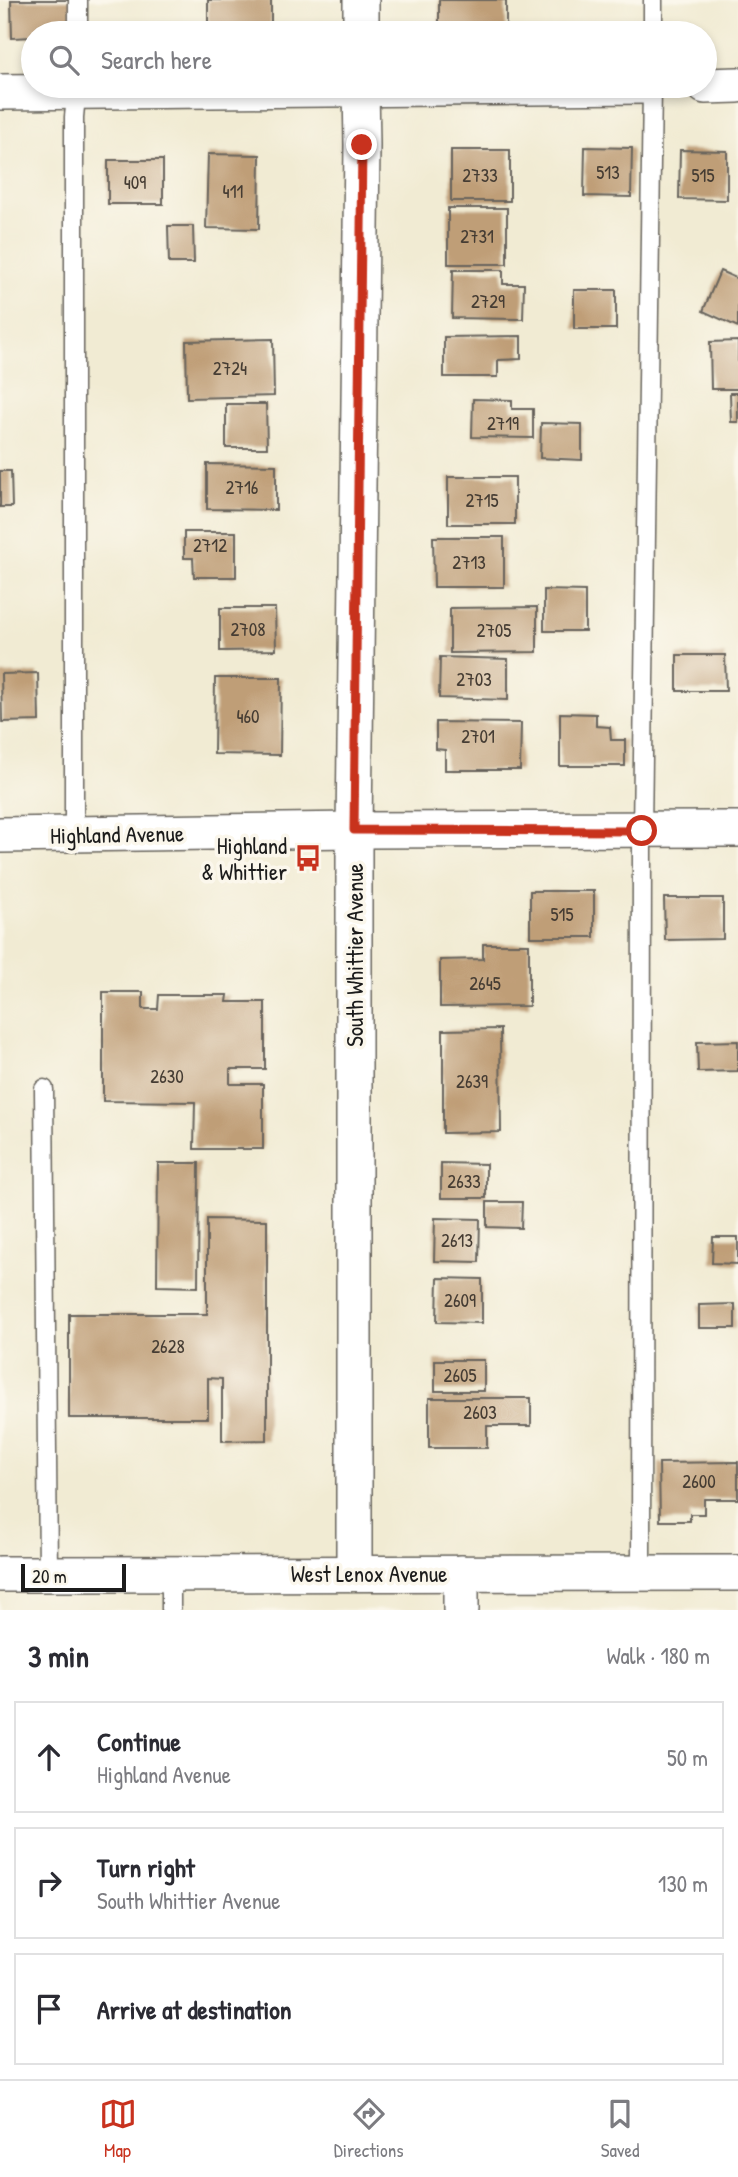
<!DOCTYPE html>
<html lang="en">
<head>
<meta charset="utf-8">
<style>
  body { margin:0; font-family:"Patrick Hand",sans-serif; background:#f7f7f7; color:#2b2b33 }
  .scale { position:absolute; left:21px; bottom:18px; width:105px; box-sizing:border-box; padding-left:7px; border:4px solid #1c1c1c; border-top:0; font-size:19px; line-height:24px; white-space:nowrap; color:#1c1c1c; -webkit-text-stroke:5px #fbf7ec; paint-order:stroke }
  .stop { position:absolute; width:21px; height:21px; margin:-16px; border:5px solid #c8321e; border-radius:50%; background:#fff }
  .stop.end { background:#c8321e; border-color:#fff; box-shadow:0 2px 7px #0008 }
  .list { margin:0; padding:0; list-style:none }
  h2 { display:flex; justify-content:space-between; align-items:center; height:91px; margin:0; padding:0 28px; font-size:30px }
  h2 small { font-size:23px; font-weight:400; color:#7c7c81 }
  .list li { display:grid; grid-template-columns:46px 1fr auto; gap:21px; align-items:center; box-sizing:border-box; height:112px; margin:0 14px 14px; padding:0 14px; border:2px solid #e1e1e2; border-radius:0px }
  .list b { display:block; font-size:26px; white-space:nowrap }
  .list p { margin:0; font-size:23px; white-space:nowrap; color:#7c7c81 }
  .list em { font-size:23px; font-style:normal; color:#7c7c81 }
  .icon { flex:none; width:38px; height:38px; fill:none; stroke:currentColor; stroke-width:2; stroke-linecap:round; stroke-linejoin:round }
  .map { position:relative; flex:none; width:738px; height:1610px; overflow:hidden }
  .search { position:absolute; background:#fff; box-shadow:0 4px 10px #0003; left:21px; right:21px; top:21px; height:77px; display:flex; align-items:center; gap:18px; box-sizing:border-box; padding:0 24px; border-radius:38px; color:#7c7c81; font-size:26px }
  .sheet { height:469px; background:#fff }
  nav { display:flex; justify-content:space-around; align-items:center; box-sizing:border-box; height:98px; border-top:2px solid #e1e1e2; background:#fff; font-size:19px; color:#7c7c81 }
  nav a { display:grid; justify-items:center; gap:4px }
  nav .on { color:#c8321e }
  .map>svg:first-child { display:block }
  .building { fill:#bf9e77 }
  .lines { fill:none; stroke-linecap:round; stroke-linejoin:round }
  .service-casing { stroke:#67645c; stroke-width:21 }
  .minor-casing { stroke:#67645c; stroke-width:38 }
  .service { stroke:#fff; stroke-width:18 }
  .minor { stroke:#fff; stroke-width:35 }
  .route { stroke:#c8321e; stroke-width:9 }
  .labels { text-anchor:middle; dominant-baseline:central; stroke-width:7; stroke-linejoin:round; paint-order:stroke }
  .number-label { font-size:19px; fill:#453c33 }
  .street-label { font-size:23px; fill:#1c1c1c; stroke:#fbf7ec }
  .poi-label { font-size:23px; fill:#1c1c1c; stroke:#fbf7ec; text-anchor:end }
</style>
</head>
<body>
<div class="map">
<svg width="738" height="1610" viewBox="0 0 738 1610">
  <rect width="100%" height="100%" fill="#fbf7ec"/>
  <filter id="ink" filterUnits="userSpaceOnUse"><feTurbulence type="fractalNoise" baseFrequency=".0143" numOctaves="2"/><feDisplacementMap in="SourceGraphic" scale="14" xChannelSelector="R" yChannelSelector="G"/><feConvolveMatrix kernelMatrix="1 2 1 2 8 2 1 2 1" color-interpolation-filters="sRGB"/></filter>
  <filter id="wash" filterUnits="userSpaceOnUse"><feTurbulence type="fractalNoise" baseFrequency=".00686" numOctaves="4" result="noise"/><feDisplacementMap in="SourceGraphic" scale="28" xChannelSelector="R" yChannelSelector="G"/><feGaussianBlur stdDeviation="1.57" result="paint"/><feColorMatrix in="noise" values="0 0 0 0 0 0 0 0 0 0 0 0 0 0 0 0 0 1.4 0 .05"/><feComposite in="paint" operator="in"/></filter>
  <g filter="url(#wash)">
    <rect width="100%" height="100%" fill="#f1ebd3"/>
    <g id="blocks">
      <!-- building -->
      <g class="building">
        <polygon points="11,0 72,0 72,33 33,33 33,37 12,38"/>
        <rect x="208" y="0" width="63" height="33"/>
        <rect x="439" y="0" width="67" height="33"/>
        <polygon points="585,147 632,148 631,197 584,196"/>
        <rect x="451" y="150" width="59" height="51"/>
        <polygon points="680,150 727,151 727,200 679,199"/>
        <polygon points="208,154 260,155 259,229 206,228"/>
        <rect x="108" y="160" width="55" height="44"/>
        <rect x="448" y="208" width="59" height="56"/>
        <polygon points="168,226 193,226 194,263 169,263"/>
        <polygon points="453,270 503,270 503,284 524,284 523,319 452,318"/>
        <polygon points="720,271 738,279 738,327 703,311"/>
        <rect x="574" y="290" width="42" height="39"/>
        <polygon points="521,336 521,359 498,360 498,377 444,377 444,337"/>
        <polygon points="273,339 274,396 187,398 186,341"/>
        <polygon points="738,341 738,389 711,389 710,342"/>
        <polygon points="730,393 738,393 738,422 731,422"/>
        <polygon points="473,399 512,400 512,409 533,409 533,438 472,437"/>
        <polygon points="226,404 266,404 267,448 226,448"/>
        <polygon points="541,423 582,424 582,460 540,458"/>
        <polygon points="207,464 276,465 276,510 207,509"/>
        <polygon points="0,471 11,471 12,507 0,507"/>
        <rect x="448" y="477" width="67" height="47"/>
        <polygon points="184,532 236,532 236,577 194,577 193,558 184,558"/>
        <polygon points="433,537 504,537 504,587 434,587"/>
        <polygon points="544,590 585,591 585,631 544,631"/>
        <polygon points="537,607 537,652 450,653 450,608"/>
        <polygon points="220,608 275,608 276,650 220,651"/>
        <polygon points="677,655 725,655 726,691 677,691"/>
        <polygon points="440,657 508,659 508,700 439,698"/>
        <polygon points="38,673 39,721 2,722 1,674"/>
        <polygon points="215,678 281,678 280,755 214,754"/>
        <polygon points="560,713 596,714 596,726 610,727 611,740 625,740 625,766 560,766"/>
        <polygon points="436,722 521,723 520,770 445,770 445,750 436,749"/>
        <rect x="530" y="891" width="64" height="46"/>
        <polygon points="664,898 723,898 723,939 665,940"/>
        <polygon points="483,944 529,944 529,1006 440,1007 440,960 483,959"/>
        <polygon points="103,992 143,992 143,1009 158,1009 159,995 228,995 227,1002 265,1002 265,1069 230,1069 230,1084 263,1084 263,1149 194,1149 195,1102 103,1101"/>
        <polygon points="500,1029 501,1132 443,1133 443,1030"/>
        <polygon points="738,1041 738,1071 698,1072 697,1042"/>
        <polygon points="158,1163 199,1163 198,1287 157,1286"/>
        <polygon points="441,1163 486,1164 486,1198 441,1198"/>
        <polygon points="487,1202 522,1202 521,1228 487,1227"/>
        <polygon points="435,1218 480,1219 479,1262 434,1261"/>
        <polygon points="207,1219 267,1220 267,1440 222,1441 222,1379 208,1378 208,1418 69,1418 69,1314 207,1314"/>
        <polygon points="713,1237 738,1237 738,1264 712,1263"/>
        <polygon points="438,1278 482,1279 482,1323 437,1322"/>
        <polygon points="735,1304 735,1328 699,1328 699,1305"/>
        <rect x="435" y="1360" width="49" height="31"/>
        <polygon points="429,1398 531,1398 531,1426 487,1426 487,1448 429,1448"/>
        <polygon points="738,1462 738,1499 704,1499 704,1514 690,1514 690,1521 660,1521 659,1463"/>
      </g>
    </g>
  </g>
  <g filter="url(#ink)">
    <use href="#blocks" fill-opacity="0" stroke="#67645c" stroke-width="2"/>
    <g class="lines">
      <defs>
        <g id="service">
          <polyline points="78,33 78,0"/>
          <polyline points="653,33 653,0"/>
          <polyline points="74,834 74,117 77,86"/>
          <polyline points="44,1089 48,1573"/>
          <polyline points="641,1574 642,831 652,86"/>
          <polyline points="171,1610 171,1573"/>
        </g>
        <g id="minor">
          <polyline points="361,33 361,0"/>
          <polyline points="705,86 738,85"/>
          <polyline points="0,92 646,86"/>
          <polyline points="0,835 354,830 738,829"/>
          <polyline points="354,1573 354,830 362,145 361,86"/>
          <polyline points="461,1573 461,1610"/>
          <polyline points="0,1574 738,1573"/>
        </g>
      </defs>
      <!-- service casing -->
      <use href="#service" class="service-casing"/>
      <!-- minor casing -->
      <use href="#minor" class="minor-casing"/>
      <!-- service -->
      <use href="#service" class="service"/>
      <!-- minor -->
      <use href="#minor" class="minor"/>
    </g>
  </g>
  <g class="lines" filter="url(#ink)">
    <!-- route -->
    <polyline class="route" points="362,145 354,830 642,831"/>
  </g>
  <!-- icons -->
  <defs>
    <symbol id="bus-bare" viewBox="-9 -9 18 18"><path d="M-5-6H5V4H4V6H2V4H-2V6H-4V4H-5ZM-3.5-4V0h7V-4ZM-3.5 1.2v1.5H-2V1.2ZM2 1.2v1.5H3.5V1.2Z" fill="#c8321e" stroke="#fbf7ec" stroke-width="2.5" paint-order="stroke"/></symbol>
  </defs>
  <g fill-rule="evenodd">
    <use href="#bus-bare" x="289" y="839" width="38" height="38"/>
  </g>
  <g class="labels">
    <!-- number labels -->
    <g class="number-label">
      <text x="608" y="172">513</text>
      <text x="480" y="175">2733</text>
      <text x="703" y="175">515</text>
      <text x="135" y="182">409</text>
      <text x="233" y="191">411</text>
      <text x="477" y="236">2731</text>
      <text x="488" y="301">2729</text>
      <text x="230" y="368">2724</text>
      <text x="503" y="423">2719</text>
      <text x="242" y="487">2716</text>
      <text x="482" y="500">2715</text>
      <text x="210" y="545">2712</text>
      <text x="469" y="562">2713</text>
      <text x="248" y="629">2708</text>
      <text x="494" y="630">2705</text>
      <text x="474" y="679">2703</text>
      <text x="248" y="716">460</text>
      <text x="478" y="736">2701</text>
      <text x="562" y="914">515</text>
      <text x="485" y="983">2645</text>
      <text x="167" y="1076">2630</text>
      <text x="472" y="1081">2639</text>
      <text x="464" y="1181">2633</text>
      <text x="457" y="1240">2613</text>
      <text x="460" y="1300">2609</text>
      <text x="168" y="1346">2628</text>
      <text x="460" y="1375">2605</text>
      <text x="480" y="1412">2603</text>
      <text x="699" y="1481">2600</text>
    </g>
    <!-- street labels -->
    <g class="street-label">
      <text transform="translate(117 834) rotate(-1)">Highland Avenue</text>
      <text transform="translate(354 955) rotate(-90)">South Whittier Avenue</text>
      <text x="369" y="1573">West Lenox Avenue</text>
    </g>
    <!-- poi labels -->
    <g class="poi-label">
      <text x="287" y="845">Highland<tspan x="287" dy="26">&amp; Whittier</tspan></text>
    </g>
  </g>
</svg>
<div class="scale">20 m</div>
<div class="stop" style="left:642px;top:831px"></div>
<div class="stop end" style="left:362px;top:145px"></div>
<div class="search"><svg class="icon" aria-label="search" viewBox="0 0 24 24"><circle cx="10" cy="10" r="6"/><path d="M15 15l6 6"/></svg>Search here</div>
</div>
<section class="sheet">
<h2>3 min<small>Walk · 180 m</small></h2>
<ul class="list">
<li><svg class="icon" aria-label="ahead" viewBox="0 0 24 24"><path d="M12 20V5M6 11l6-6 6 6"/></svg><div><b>Continue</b><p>Highland Avenue</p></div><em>50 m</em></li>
<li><svg class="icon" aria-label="right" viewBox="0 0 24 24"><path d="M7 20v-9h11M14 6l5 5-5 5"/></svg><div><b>Turn right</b><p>South Whittier Avenue</p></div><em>130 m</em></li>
<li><svg class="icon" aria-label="arrive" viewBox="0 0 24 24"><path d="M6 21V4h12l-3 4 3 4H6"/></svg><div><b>Arrive at destination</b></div></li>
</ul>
</section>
<nav>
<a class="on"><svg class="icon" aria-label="map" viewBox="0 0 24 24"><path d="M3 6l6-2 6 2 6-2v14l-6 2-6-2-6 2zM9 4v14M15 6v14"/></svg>Map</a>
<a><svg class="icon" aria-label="directions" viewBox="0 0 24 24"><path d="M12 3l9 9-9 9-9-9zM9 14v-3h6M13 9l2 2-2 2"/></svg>Directions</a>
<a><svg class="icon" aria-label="saved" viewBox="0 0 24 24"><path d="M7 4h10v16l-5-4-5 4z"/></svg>Saved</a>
</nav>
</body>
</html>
